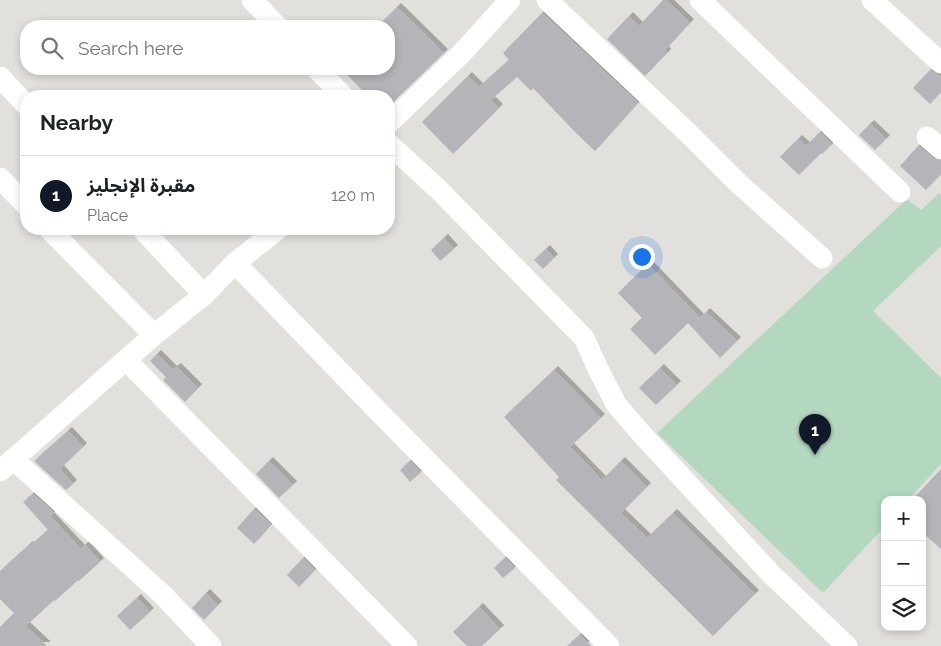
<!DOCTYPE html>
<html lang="en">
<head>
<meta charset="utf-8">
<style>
  body { margin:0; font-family:Raleway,"Noto Sans Arabic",sans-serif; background:#f6f6f6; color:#202124 }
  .controls { position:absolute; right:15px; bottom:15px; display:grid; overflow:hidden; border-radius:10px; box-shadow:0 2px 8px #0003 }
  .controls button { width:45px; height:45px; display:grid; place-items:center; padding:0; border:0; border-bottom:1px solid #e0e0e0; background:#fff; color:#202124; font:25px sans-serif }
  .you { position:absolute; left:641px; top:256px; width:18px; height:18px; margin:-12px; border:4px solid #fff; border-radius:50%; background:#1a73e8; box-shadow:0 0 0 8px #1a73e833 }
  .badge { display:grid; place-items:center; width:32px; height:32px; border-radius:50%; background:#111827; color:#fff; font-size:16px; font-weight:700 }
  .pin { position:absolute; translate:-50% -41px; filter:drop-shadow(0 1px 2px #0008) }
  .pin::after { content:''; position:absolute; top:26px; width:18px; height:15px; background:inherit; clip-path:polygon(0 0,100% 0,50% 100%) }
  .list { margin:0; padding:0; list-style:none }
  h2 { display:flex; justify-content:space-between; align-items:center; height:65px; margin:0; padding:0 20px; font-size:21px }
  h2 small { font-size:16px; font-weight:400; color:#757577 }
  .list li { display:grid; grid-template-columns:32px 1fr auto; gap:15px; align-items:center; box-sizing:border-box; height:80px; padding:0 20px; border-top:1px solid #e0e0e0 }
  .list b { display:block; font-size:19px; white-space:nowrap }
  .list p { margin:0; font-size:16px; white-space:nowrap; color:#757577 }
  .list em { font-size:16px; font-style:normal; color:#757577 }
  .icon { flex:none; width:28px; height:28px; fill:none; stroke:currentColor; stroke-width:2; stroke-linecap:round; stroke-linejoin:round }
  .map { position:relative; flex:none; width:941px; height:646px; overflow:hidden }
  .search { position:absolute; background:#fff; box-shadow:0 2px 8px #0003; left:20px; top:20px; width:375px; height:55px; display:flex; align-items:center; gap:12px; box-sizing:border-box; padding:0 18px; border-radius:20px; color:#757577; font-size:19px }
  .panel { position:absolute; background:#fff; box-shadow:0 2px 8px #0003; left:20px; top:90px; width:375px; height:145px; border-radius:20px }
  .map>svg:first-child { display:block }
  .green { fill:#b3d8bf }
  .building { fill:#b5b5b9; filter:url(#shadow) }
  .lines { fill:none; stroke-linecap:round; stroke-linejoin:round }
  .minor { stroke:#fff; stroke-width:21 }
</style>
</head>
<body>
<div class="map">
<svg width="941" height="646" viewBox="0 0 941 646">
  <defs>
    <filter id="shadow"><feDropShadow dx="4" dy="-4" stdDeviation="0" flood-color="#0004"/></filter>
  </defs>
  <rect width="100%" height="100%" fill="#e1e0dc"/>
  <!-- green -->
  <polygon class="green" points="939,193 941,195 941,246 873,311 941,378 941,464 908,500 885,500 885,526 823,593 657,433 907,199 921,210"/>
  <!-- building -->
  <g class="building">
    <polygon points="663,0 666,0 690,23 665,50 667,53 645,76 607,39 629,16 639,26"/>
    <polygon points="397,7 444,53 389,106 389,96 368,96 341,69 389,69 389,26 378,26"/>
    <polygon points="542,13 638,103 595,151 576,133 533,88 531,91 517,77 491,100 499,108 453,154 422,122 468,76 479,87 509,60 503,53"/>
    <polygon points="930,70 941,77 941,92 930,104 913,88"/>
    <polygon points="870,124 886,139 875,150 859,135"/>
    <polygon points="820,132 832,144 822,154 821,153 799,175 780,157 798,139 806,146"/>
    <polygon points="918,146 933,158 941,161 941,174 926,190 900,166"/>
    <polygon points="444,238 454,249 440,261 431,250"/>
    <polygon points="546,249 554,258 543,269 534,260"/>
    <polygon points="648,264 700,318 706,312 737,341 720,358 688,323 655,355 630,329 642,318 618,293"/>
    <polygon points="157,354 173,370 177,367 198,388 185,402 163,380 166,377 150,361"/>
    <polygon points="660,368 677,385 656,405 639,388"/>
    <polygon points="554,370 601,418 570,447 602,480 621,461 647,487 621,513 647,538 673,513 755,594 713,636 556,480 559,477 504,417"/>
    <polygon points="68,431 83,447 60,469 73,484 66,490 34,461"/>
    <polygon points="269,461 293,485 279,498 256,474"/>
    <polygon points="410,461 421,472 410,482 400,470"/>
    <polygon points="941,469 941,549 922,532 922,500 912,500"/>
    <polygon points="33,494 54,513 50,516 81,549 85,545 100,562 79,581 78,580 55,601 54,600 26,626 47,646 0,646 0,627 14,613 0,599 0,571 29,545 30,546 48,530 23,502"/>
    <polygon points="254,509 271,525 254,544 237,528"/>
    <polygon points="303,558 315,570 299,587 287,575"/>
    <polygon points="505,558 515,568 503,578 494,568"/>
    <polygon points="206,593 218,605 204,620 192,608"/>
    <polygon points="137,598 150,612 130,630 117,616"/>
    <polygon points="479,607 500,629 482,646 467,646 453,632"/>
    <polygon points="580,635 591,646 567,646"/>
  </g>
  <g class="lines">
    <!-- minor -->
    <g class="minor">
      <polyline points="252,0 277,26"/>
      <polyline points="547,0 688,133 738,183 822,258"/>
      <polyline points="700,0 900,192"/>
      <polyline points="872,0 941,63"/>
      <polyline points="317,69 343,96"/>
      <polyline points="0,77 26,105"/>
      <polyline points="389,123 462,53 510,0"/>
      <polyline points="927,137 941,149"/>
      <polyline points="389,144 439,190 584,338 598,369 616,404 639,431 771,574 847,646"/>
      <polyline points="0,178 26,205"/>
      <polyline points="49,229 154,335"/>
      <polyline points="142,229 204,295"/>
      <polyline points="235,263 375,408 609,646"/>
      <polyline points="126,360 407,646"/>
      <polyline points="13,459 163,595 211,646"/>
      <polyline points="0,471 154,335 204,295 235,263 278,229"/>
    </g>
  </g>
</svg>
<div class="controls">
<button>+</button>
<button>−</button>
<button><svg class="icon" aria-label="layers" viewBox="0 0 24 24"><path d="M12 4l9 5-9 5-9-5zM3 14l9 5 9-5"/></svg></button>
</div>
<div class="you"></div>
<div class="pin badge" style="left:815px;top:455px">1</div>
<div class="search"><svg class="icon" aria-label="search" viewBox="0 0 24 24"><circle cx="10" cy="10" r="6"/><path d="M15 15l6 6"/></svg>Search here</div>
<section class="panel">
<h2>Nearby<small></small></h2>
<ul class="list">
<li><span class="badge">1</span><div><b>مقبرة الإنجليز</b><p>Place</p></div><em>120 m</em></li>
</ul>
</section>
</div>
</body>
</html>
